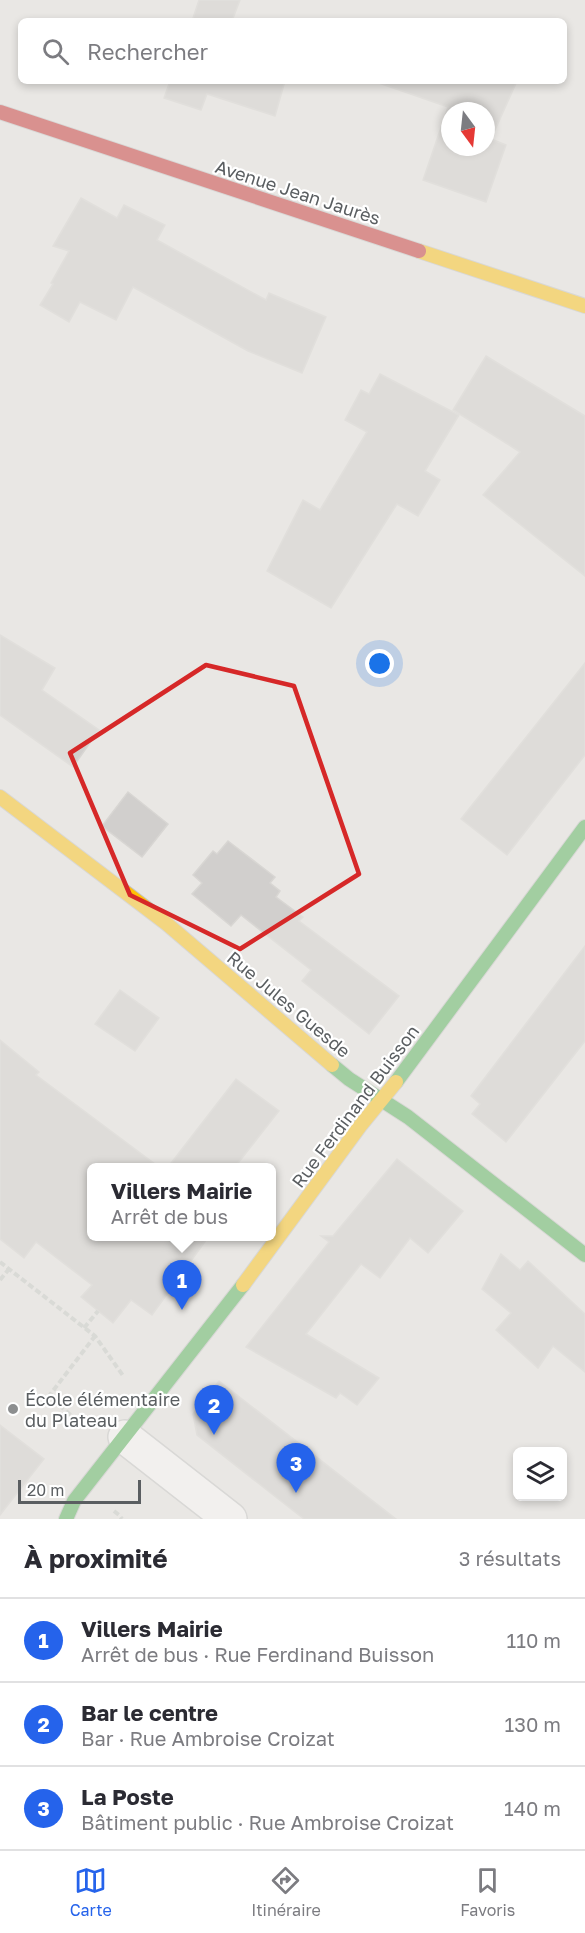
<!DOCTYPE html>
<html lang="fr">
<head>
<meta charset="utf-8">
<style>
  body { margin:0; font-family:"Golos Text",sans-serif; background:#f7f7f7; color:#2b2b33 }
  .controls { position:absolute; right:18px; bottom:18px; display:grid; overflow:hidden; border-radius:9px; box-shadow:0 3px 9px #0003 }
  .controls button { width:54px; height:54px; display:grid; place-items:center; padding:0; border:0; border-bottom:2px solid #e1e1e2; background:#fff; color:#2b2b33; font:30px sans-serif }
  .compass { position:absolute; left:441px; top:102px; width:54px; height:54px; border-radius:50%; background:#fff; box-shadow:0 3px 9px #0003; rotate:165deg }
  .scale { position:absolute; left:18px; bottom:15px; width:123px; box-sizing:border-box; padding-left:6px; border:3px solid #5a5e61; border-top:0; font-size:16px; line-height:21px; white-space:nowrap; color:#5a5e61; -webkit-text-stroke:4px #fff; paint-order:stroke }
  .you { position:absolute; left:380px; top:664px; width:21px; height:21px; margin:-15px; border:4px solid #fff; border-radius:50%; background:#1a73e8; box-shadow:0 0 0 9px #1a73e833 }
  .badge { display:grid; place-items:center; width:39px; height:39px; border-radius:50%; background:#2563eb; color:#fff; font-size:20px; font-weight:700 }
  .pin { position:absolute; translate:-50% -50px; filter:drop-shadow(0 2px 3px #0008) }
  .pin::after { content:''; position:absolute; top:32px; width:21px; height:18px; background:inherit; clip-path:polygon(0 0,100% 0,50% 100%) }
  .popup { position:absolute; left:87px; top:1163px; width:189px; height:78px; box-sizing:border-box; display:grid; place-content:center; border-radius:9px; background:#fff; filter:drop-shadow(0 2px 4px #0005); font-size:20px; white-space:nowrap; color:#7c7c81 }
  .popup b { font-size:22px; color:#2b2b33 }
  .popup::after { content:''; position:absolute; left:50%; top:100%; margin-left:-12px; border:12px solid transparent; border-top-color:#fff }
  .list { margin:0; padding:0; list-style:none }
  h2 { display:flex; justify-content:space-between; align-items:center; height:78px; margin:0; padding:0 24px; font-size:26px }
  h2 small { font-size:20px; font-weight:400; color:#7c7c81 }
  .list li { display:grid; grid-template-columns:39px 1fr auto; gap:18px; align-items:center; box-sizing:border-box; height:84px; padding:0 24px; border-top:2px solid #e1e1e2 }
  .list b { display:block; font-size:22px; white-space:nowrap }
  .list p { margin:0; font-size:20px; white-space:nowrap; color:#7c7c81 }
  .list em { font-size:20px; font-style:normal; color:#7c7c81 }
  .icon { flex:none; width:33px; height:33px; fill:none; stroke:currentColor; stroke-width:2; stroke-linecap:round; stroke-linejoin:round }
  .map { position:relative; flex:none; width:585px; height:1519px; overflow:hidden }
  .search { position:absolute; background:#fff; box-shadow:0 3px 9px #0003; left:18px; right:18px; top:18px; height:66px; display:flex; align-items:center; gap:15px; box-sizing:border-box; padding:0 21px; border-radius:9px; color:#7c7c81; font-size:22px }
  .sheet { height:330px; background:#fff }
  nav { display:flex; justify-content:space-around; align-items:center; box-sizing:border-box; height:84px; border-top:2px solid #e1e1e2; background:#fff; font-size:16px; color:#7c7c81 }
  nav a { display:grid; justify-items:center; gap:3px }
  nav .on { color:#2563eb }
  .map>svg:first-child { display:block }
  .building { fill:#d1cfcd; stroke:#d8d6d3; stroke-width:1.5; fill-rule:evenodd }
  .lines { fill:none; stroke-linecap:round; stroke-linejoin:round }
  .street-casing { stroke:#c5c5c5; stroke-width:36 }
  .fast-casing { stroke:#c4c5c5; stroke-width:16 }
  .slow-casing { stroke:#c4c5c5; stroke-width:16 }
  .jam-casing { stroke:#c4c5c5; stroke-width:16 }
  .path { stroke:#c6cac6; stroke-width:4; stroke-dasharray:6 3; stroke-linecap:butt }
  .street { stroke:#fcfbfb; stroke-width:33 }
  .fast { stroke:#4caf50; stroke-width:14 }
  .slow { stroke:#ffc107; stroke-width:14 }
  .jam { stroke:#c62828; stroke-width:14 }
  .marked { fill:none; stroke:#d62828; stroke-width:4.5; stroke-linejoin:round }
  .poi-dot { fill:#8c8e8f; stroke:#fff; stroke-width:2 }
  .labels { text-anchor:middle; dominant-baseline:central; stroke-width:4.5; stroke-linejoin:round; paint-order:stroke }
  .street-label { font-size:18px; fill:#5a5e61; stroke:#fff }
  .poi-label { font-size:18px; fill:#5a5e61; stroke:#fff; text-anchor:start }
</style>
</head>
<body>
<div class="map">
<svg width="585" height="1519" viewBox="0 0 585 1519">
  <rect width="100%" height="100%" fill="#e9e7e4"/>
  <!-- building -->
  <g class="building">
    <polygon points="199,0 240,0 232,21 192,21"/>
    <polygon points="170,81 285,81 275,116 207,94 201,110 164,98"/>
    <path d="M373,81H517L491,139L506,145L486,202L423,180L448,107ZM450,111H486V147H450Z"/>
    <polygon points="81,198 117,218 124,205 165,225 157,240 266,300 269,293 326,317 302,373 248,351 133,287 116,320 80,302 69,322 40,305 53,284 51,283 69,251 53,246"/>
    <polygon points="486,356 585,416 585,576 483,495 520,452 453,410"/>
    <polygon points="380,374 459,415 425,471 440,480 418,516 397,504 331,608 267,571 303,500 320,510 367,432 345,420 361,390 369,394"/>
    <polygon points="0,635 55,668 42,690 99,730 73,767 0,715"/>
    <polygon points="585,663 585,755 507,855 461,819"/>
    <polygon points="128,792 168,824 142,857 102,826"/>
    <polygon points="228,841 275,877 270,883 280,891 276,897 303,917 299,921 399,996 369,1034 302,981 311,970 241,915 231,926 192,894 202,883 193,875 213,851 217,854"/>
    <polygon points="585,946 585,1041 506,1142 472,1114 480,1104 471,1096"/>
    <polygon points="120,990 159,1018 135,1051 95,1024"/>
    <polygon points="0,1040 39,1072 36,1075 159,1167 92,1167 92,1236 209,1236 152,1315 131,1300 113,1323 81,1297 92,1285 36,1242 24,1258 0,1239"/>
    <polygon points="236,1079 279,1111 235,1167 168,1167"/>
    <polygon points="397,1159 463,1211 428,1253 410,1238 380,1278 361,1264 306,1334 379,1378 357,1405 340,1393 336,1398 246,1347 329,1242 321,1236 333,1236"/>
    <polygon points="501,1254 520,1270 528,1261 585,1314 585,1372 553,1346 538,1368 496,1330 511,1313 482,1289"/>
    <polygon points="219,1381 396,1519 304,1519 277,1498 197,1435 193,1414"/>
    <polygon points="0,1425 44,1459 0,1515"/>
  </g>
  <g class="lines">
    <defs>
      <polyline id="street" points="125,1437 230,1519"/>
      <g id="fast">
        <polyline points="332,1065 349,1079 408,1117 585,1255"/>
        <polyline points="396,1082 585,827"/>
        <polyline points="66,1519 74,1501 243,1285"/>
      </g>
      <g id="slow">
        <polyline points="419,251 585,306"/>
        <polyline points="0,797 167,924 332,1065"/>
        <polyline points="243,1285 360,1126 396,1082"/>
      </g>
      <polyline id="jam" points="0,112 419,251"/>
    </defs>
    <!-- street casing -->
    <use href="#street" class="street-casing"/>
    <!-- fast casing -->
    <use href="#fast" class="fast-casing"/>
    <!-- slow casing -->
    <use href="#slow" class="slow-casing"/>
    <!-- jam casing -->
    <use href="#jam" class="jam-casing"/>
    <!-- path -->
    <g class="path">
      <polyline points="0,1262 95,1336 124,1377"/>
      <polyline points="0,1280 9,1269"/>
      <polyline points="84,1328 98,1311"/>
      <polyline points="84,1427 49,1396 95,1336"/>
      <polyline points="114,1511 119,1515 122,1519"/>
    </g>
    <!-- street -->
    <use href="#street" class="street"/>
    <!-- fast -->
    <use href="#fast" class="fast"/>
    <!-- slow -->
    <use href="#slow" class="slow"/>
    <!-- jam -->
    <use href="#jam" class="jam"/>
  </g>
  <!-- marked area -->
  <path d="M0 0H585V1519H0ZM206,665L294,686L359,874L240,949L130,895L70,753Z" fill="#e9e7e4" fill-opacity=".55" fill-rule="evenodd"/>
  <path class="marked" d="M206,665L294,686L359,874L240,949L130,895L70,753Z"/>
  <!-- markers -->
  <circle class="poi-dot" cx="13" cy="1409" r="6"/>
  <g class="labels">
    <!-- street labels -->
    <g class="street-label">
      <text transform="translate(298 192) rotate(18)">Avenue Jean Jaurès</text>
      <text transform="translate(289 1004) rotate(40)">Rue Jules Guesde</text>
      <text transform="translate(355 1106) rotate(-53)">Rue Ferdinand Buisson</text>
    </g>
    <!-- poi labels -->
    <g class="poi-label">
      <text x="25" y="1399">École élémentaire<tspan x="25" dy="21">du Plateau</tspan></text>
    </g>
  </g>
</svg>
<div class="controls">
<button><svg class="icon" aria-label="layers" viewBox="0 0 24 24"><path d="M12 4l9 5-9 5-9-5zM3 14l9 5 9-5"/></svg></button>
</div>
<svg class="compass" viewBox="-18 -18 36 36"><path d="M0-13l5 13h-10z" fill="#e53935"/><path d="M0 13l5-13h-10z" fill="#7c7c81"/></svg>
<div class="scale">20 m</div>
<div class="you"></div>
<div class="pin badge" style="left:182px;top:1310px">1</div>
<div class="popup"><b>Villers Mairie</b>Arrêt de bus</div>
<div class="pin badge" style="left:214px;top:1435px">2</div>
<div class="pin badge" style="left:296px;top:1493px">3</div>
<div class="search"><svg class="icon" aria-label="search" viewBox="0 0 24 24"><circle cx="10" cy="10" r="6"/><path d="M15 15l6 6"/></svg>Rechercher</div>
</div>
<section class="sheet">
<h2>À proximité<small>3 résultats</small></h2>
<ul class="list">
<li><span class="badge">1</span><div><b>Villers Mairie</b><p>Arrêt de bus · Rue Ferdinand Buisson</p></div><em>110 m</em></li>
<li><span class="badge">2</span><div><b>Bar le centre</b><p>Bar · Rue Ambroise Croizat</p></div><em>130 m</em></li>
<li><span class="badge">3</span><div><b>La Poste</b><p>Bâtiment public · Rue Ambroise Croizat</p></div><em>140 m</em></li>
</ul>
</section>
<nav>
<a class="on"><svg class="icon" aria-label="map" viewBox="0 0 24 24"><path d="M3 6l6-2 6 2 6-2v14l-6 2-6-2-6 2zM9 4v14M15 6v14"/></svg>Carte</a>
<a><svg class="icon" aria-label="directions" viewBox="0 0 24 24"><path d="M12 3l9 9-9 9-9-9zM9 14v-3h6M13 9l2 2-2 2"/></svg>Itinéraire</a>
<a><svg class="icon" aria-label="saved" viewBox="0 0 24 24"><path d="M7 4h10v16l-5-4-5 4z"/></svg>Favoris</a>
</nav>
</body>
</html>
